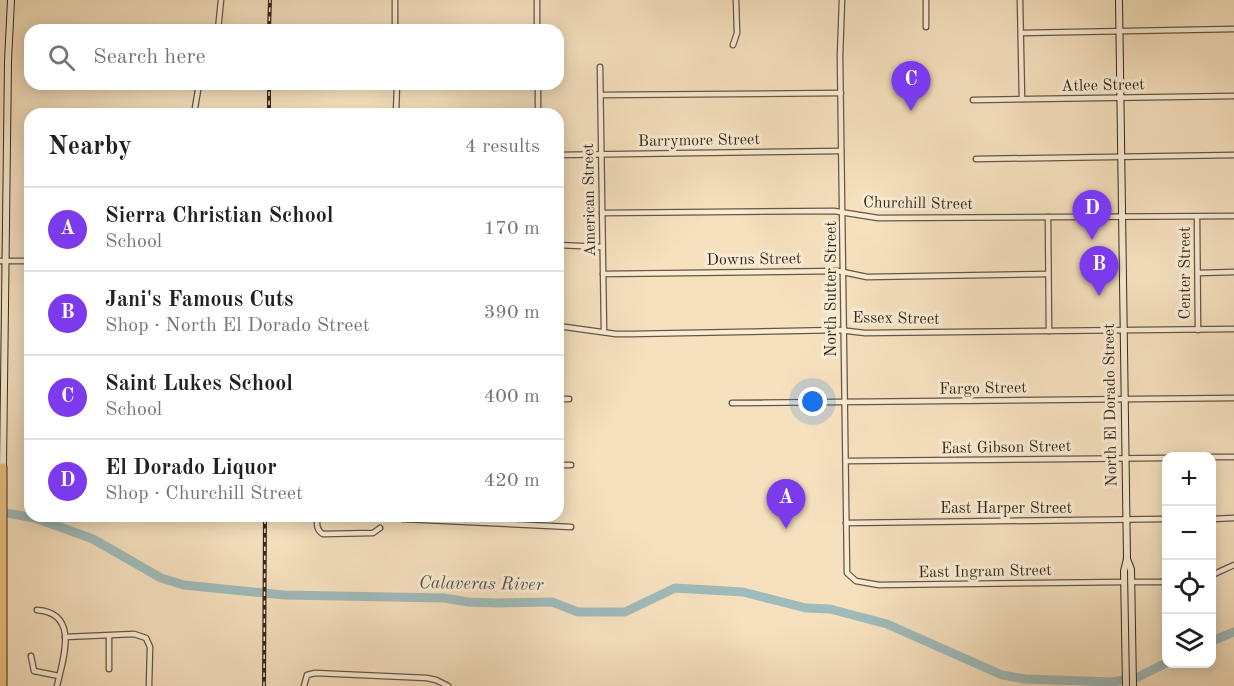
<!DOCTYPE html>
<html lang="en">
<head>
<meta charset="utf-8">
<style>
  body { margin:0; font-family:"Old Standard TT",serif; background:#f6f6f6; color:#202124 }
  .controls { position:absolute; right:18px; bottom:18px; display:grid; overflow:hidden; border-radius:12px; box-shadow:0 3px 15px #0003 }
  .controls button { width:54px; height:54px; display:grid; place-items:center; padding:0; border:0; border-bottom:2px solid #e0e0e0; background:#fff; color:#202124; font:30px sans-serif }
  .you { position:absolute; left:813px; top:402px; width:21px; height:21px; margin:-15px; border:4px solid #fff; border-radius:50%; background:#1a73e8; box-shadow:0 0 0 9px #1a73e833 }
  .badge { display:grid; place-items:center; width:39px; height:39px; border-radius:50%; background:#7c3aed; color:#fff; font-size:20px; font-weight:700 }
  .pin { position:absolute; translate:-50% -50px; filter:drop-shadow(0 2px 3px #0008) }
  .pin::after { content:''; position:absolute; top:32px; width:21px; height:18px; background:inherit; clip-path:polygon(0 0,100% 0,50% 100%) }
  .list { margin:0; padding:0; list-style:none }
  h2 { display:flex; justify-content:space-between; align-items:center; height:78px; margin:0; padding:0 24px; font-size:26px }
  h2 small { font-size:20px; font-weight:400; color:#757577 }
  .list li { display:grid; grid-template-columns:39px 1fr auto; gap:18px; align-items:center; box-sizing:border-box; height:84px; padding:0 24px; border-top:2px solid #e0e0e0 }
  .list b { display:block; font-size:22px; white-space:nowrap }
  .list p { margin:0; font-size:20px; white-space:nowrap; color:#757577 }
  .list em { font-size:20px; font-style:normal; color:#757577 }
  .icon { flex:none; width:33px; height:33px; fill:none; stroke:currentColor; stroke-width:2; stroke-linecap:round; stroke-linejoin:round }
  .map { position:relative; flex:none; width:1234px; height:686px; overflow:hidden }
  .search { position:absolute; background:#fff; box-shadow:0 3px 15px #0003; left:24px; top:24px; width:540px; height:66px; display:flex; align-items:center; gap:15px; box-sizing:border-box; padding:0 21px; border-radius:18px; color:#757577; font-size:22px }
  .panel { position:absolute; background:#fff; box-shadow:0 3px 15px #0003; left:24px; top:108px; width:540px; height:414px; border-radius:18px }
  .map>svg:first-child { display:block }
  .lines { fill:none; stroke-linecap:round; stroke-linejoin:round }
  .river { stroke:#a0bbbb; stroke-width:9 }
  .minor-casing { stroke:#665643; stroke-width:7 }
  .secondary-casing { stroke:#36281a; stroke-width:8 }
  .primary-casing { stroke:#36281a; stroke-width:9 }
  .minor { stroke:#f9ecd5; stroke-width:4.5 }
  .secondary { stroke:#f9ecd5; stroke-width:6 }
  .primary { stroke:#ebc080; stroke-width:7 }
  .rail-casing { stroke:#36281a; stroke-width:4 }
  .rail { stroke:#f9ecd5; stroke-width:1.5; stroke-dasharray:4.5; stroke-linecap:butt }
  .labels { text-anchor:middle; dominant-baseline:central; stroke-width:6; stroke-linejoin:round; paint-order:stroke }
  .street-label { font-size:16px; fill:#36281a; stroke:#f9ecd5 }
  .water-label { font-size:18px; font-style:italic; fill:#56544a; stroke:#f9ecd5 }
</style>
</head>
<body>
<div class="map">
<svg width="1234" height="686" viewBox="0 0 1234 686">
  <rect width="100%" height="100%" fill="#f6e1bf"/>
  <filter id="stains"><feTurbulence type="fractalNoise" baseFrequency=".00333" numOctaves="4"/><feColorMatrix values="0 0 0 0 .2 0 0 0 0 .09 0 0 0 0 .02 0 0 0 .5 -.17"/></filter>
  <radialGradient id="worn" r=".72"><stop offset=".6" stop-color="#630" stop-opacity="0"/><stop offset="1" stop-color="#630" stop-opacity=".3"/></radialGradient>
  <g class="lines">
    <!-- river -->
    <g class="river">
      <polyline points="0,512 35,518 93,539 161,578 184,585 284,595 444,598 468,602 496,603 552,602 578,612 625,612 675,588 743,592 806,608 830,609 887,624 1002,675 1025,679 1113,682 1138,677 1166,663"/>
      <polyline points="1212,641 1234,632"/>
    </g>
    <defs>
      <g id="minor">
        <polyline points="395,0 395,30"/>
        <polyline points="537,0 537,30"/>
        <polyline points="842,0 840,56 847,573 856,581 879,585 1124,582"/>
        <polyline points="926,0 926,27"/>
        <polyline points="1020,0 1022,99"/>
        <polyline points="218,30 221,0"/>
        <polyline points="1021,33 1234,29"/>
        <polyline points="733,45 737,33 736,0"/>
        <polyline points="600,67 604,332"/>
        <polyline points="538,84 538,114"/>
        <polyline points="601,95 841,93"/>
        <polyline points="973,100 1234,96"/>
        <polyline points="194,114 199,84"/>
        <polyline points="396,114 397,84"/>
        <polyline points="558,155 841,151"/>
        <polyline points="976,159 1234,155"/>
        <polyline points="602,213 834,211 878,218 1234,216"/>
        <polyline points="1048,217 1049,331"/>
        <polyline points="1197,217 1198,330"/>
        <polyline points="558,245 602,247"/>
        <polyline points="0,261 30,261"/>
        <polyline points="1199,273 1234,272"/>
        <polyline points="603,274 838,271 867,277 1048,274"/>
        <polyline points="558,326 616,334 631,334 839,330 865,333 1234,329"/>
        <polyline points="558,399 569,399"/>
        <polyline points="732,403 1234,398"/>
        <polyline points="1212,457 1234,457"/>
        <polyline points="846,461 1166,458"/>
        <polyline points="558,465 571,465"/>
        <path d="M317,516C317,524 316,530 323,534L373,533L380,528"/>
        <polyline points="403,516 403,519 571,527"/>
        <polyline points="1212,519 1234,518"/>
        <polyline points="846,523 1166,519"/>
        <polyline points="1212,575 1234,565"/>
        <polyline points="1131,582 1166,582"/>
        <path d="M37,610C80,613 63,659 57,686"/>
        <polyline points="109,636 109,669"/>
        <polyline points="65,637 134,634 146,638 150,647 149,686"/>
        <polyline points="31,656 34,671 59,676"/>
        <polyline points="304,686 307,675 315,673 427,678 436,680 448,686"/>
      </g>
      <g id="secondary">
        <polyline points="1119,0 1127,559 1124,571 1126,686"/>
        <polyline points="3,467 8,61 11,0"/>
        <polyline points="1127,559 1131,569 1133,686"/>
      </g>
      <polyline id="primary" points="3,686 3,467"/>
    </defs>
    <!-- minor casing -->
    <use href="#minor" class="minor-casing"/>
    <!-- secondary casing -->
    <use href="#secondary" class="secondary-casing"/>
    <!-- primary casing -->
    <use href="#primary" class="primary-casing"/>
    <!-- minor -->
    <use href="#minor" class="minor"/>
    <!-- secondary -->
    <use href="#secondary" class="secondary"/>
    <!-- primary -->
    <use href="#primary" class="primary"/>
    <defs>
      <g id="rail">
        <polyline points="269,30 270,0"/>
        <polyline points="269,114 269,84"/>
        <polyline points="264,686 265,516"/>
      </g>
    </defs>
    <!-- rail casing -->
    <use href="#rail" class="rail-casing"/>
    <!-- rail -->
    <use href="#rail" class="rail"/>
  </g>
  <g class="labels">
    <!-- street labels -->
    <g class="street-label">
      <text transform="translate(1103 86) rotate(-1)">Atlee Street</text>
      <text transform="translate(699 141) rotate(-1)">Barrymore Street</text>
      <text transform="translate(590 200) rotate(-91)">American Street</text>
      <text transform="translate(918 204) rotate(1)">Churchill Street</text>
      <text transform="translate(754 260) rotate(-1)">Downs Street</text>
      <text transform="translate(1186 273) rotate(-90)">Center Street</text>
      <text transform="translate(832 289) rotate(-90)">North Sutter Street</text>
      <text transform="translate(896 319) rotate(1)">Essex Street</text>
      <text transform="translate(983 389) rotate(-1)">Fargo Street</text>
      <text transform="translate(1111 405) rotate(-91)">North El Dorado Street</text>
      <text transform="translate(1006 448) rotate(-1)">East Gibson Street</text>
      <text x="1006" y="509">East Harper Street</text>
      <text transform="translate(985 572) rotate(-1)">East Ingram Street</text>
    </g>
    <!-- water labels -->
    <g class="water-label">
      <text transform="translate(481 584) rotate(1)">Calaveras River</text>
    </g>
  </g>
  <rect width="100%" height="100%" filter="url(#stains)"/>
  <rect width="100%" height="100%" fill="url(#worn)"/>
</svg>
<div class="controls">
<button>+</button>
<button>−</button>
<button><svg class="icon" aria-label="locate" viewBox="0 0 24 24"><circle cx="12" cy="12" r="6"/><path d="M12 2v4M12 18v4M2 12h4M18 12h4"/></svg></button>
<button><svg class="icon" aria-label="layers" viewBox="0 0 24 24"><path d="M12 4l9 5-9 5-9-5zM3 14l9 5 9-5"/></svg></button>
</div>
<div class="you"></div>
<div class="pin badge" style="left:786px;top:529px">A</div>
<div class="pin badge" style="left:1099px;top:296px">B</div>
<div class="pin badge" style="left:911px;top:111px">C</div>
<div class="pin badge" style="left:1092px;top:240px">D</div>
<div class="search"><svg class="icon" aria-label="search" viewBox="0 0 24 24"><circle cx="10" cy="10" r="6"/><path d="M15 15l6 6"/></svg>Search here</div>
<section class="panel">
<h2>Nearby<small>4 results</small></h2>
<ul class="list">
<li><span class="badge">A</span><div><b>Sierra Christian School</b><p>School</p></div><em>170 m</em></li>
<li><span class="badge">B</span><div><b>Jani's Famous Cuts</b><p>Shop · North El Dorado Street</p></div><em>390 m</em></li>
<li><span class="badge">C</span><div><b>Saint Lukes School</b><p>School</p></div><em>400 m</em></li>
<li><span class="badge">D</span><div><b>El Dorado Liquor</b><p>Shop · Churchill Street</p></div><em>420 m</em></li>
</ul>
</section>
</div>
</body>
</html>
